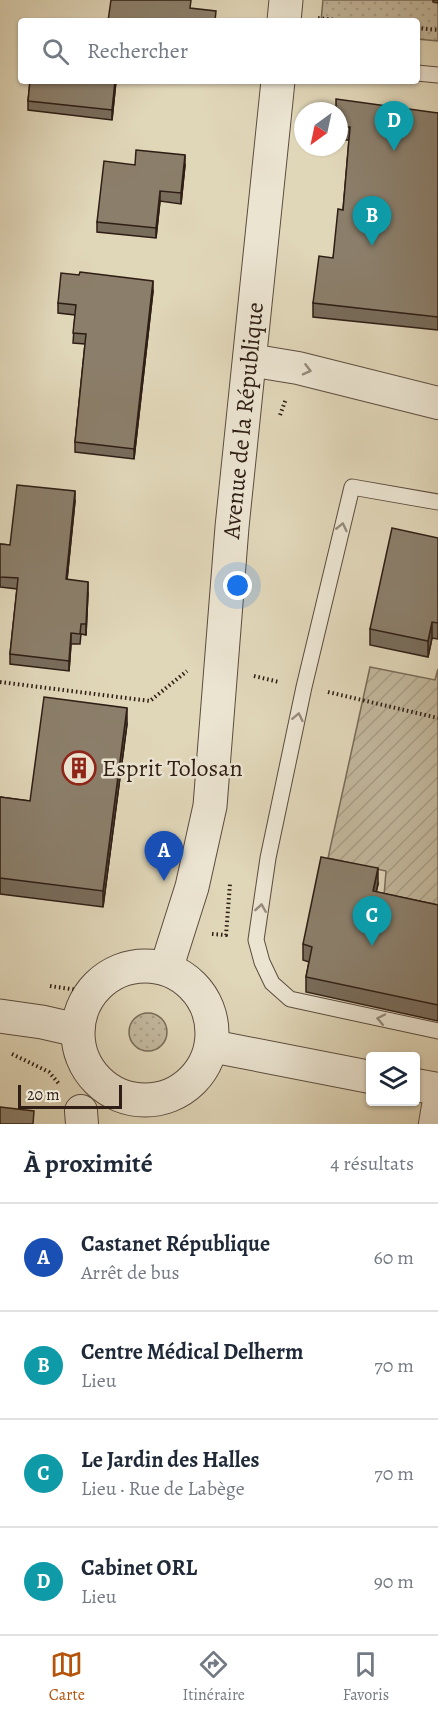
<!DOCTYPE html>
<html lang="fr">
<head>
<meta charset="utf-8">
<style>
  body { margin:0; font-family:Alegreya,serif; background:#f6f6f7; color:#1f2937 }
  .controls { position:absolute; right:18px; bottom:18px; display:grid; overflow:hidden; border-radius:6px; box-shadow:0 2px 4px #0004 }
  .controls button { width:54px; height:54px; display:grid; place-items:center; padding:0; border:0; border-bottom:2px solid #e0e1e3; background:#fff; color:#1f2937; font:30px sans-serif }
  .compass { position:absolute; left:294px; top:102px; width:54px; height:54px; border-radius:50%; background:#fff; box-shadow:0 2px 4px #0004; rotate:213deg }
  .scale { position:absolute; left:18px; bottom:15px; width:104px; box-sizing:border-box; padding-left:6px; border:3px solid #2f1e15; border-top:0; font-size:16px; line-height:21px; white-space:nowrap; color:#2f1e15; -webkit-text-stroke:4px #ebe4d1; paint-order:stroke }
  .you { position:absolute; left:238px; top:586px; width:21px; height:21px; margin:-15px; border:4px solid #fff; border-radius:50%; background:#1a73e8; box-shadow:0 0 0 9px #1a73e833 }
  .badge { display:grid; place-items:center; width:39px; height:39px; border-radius:50%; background:#b45309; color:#fff; font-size:20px; font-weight:700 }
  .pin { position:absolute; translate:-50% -50px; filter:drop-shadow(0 2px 3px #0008) }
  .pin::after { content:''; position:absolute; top:32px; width:21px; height:18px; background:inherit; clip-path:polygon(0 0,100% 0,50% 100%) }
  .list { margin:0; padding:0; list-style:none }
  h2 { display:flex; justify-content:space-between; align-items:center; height:78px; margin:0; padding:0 24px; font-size:26px }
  h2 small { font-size:20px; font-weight:400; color:#747a83 }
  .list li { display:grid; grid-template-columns:39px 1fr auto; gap:18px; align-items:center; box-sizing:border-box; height:108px; padding:0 24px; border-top:2px solid #e0e1e3 }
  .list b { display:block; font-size:22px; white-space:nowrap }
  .list p { margin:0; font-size:20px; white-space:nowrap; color:#747a83 }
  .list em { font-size:20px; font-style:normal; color:#747a83 }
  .icon { flex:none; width:33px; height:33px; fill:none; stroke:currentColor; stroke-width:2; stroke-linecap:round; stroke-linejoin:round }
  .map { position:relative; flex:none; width:438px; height:1124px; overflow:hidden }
  .search { position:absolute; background:#fff; box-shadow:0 2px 4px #0004; left:18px; right:18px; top:18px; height:66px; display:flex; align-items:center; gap:15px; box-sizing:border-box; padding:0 21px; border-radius:6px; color:#747a83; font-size:22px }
  .sheet { height:510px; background:#fff }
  nav { display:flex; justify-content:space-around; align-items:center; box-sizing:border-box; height:84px; border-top:2px solid #e0e1e3; background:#fff; font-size:16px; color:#747a83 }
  nav a { display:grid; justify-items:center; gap:3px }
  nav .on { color:#b45309 }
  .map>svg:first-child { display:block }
  .grass { fill:url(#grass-dots); stroke:#786a58; stroke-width:1.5 }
  .garden { fill:url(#garden-furrows); stroke:#786a58; stroke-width:1.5 }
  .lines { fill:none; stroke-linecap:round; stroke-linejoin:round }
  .service-casing { stroke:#5b4c3e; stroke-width:17 }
  .minor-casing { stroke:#5b4c3e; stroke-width:34 }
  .tertiary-casing { stroke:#5b4c3e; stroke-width:35 }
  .path { stroke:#2f1e15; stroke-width:4; stroke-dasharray:1.5 3; stroke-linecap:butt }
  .service { stroke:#ebe4d1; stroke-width:15 }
  .minor { stroke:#ebe4d1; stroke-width:32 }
  .tertiary { stroke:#ebe4d1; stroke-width:33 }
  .wall { fill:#786c5b; stroke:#2f1e15; stroke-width:1.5 }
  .shaded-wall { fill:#61584a; stroke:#2f1e15; stroke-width:1.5 }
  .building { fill:#8b7e6a; stroke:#2f1e15; stroke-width:1.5 }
  .oneway { stroke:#968b7c }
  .labels { text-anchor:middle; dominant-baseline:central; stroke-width:5; stroke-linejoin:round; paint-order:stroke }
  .street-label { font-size:24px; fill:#2f1e15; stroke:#ebe4d1 }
  .poi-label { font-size:24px; fill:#2f1e15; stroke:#ebe4d1; text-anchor:start }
</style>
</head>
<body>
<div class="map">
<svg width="438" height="1124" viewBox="0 0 438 1124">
  <defs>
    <pattern id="grass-dots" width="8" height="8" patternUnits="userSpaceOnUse" patternTransform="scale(1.5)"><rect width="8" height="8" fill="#c2b79c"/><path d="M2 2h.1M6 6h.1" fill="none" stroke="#a79d86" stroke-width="1.8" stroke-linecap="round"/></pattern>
    <pattern id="garden-furrows" width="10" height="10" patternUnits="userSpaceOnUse" patternTransform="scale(1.5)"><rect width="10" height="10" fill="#c2b79c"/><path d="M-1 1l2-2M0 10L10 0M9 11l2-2" fill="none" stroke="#a79d86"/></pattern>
  </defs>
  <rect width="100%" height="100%" fill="#e0d6b8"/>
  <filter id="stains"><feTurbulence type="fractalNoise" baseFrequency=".00333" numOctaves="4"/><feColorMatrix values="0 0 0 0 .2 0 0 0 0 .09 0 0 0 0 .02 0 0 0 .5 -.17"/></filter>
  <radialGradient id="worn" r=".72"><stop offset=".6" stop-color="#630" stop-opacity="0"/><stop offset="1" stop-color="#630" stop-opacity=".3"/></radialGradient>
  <!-- grass -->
  <g class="grass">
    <polygon points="323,0 438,0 438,41 417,39 417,21 321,21"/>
    <circle cx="148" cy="1032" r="19"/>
  </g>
  <!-- garden -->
  <polygon class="garden" points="370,667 435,680 438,669 438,907 384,896 386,871 328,858"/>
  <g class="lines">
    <defs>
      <g id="service">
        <polyline points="417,73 438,75"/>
        <polyline points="438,502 352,487 304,687 268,858 256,940 262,962 272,983 290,999 438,1031"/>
      </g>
      <g id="minor">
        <polyline points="249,360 298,368 438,403"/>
        <polyline points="211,1046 370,1077"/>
        <polyline points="416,1085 438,1089"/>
        <polyline points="81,1111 82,1124"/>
        <polyline points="435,1124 438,1106"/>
      </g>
      <g id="tertiary">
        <polyline points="284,21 286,0"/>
        <circle cx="145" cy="1033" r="67"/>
        <path id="s1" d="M166,969L192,887L210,806L232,527L278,81"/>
        <polyline points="0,1016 42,1022 77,1030"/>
      </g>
    </defs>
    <!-- service casing -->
    <use href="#service" class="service-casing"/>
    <!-- minor casing -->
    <use href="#minor" class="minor-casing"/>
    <!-- tertiary casing -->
    <use href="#tertiary" class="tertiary-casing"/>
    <!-- path -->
    <g class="path">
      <polyline points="318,18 346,21"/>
      <polyline points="417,28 438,30"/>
      <polyline points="280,415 286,399"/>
      <polyline points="254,676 279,682"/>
      <polyline points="0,682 150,701 187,671"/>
      <polyline points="328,692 438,718"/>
      <polyline points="212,934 226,935 230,884"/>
      <polyline points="50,986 91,992"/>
      <polyline points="12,1054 49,1072 60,1085"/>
    </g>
    <!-- service -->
    <use href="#service" class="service"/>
    <!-- minor -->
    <use href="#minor" class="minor"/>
    <!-- tertiary -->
    <use href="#tertiary" class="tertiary"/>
  </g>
  <!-- wall -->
  <g class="wall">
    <polygon points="433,0 438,0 438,3 433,2"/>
    <polygon points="30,81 116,81 112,120 28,110 28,101"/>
    <polygon points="339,111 438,113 438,330 313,317 313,303 333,258 343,210 349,140 339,140"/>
    <polygon points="135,165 185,165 181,204 160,201 156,238 97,232 97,222"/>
    <polygon points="153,291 134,459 75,452 75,442 85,344 73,343 75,315 58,313 58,303"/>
    <polygon points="75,501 67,579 88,593 86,635 81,634 80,644 71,644 69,671 10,664 10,654 17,589 0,587 0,544 10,545"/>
    <polygon points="438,538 438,639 432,638 428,657 370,645 370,629"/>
    <polygon points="127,724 103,907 0,894 0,797 30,801"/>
    <polygon points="378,884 376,892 438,905 438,1021 306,992 306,977 309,962 303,960 303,944"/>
  </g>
  <!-- shaded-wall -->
  <g class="shaded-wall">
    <polygon points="115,81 116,81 112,120 112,110"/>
    <polygon points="185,155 185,165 181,204 181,193"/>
    <polygon points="160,191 160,201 156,238 156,228"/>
    <polygon points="153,281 153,291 134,459 134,449"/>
    <polygon points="75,491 75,501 66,590 66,579"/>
    <polygon points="88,582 88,593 86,635 86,624"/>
    <polygon points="432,622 432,638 428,657 428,641"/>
    <polygon points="71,633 71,644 69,671 69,661"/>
    <polygon points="127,708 127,724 103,907 103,891"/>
    <polygon points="378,868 378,884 373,907 373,891"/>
  </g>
  <!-- building -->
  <g class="building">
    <polygon points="111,0 191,0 190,8 216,11 215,21 108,21"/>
    <polygon points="30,81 115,81 112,110 28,101"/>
    <polygon points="336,99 438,113 438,317 313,303 319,256 333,258 338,209 343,210 350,127 339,127 339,111 336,111"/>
    <polygon points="136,150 185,155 181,193 160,191 156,228 97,222 104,161 135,165"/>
    <polygon points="80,272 153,281 134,449 75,442 86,334 73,333 76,305 58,303 61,273 79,275"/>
    <polygon points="17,485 75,491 66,579 88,582 86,624 81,624 80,634 71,633 69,661 10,654 18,578 0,577 0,544 10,545"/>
    <polygon points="392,528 438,538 438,623 432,622 428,641 370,629"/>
    <polygon points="44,697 127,708 103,891 0,878 0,797 30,801"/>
    <polygon points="321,857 378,868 373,891 438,905 438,1005 306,977 312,947 303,944"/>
    <polygon points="0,1107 34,1111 33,1124 0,1124"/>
  </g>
  <!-- one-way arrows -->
  <defs><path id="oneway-chevron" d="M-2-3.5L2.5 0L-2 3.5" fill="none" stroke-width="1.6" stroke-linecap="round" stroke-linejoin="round" transform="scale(1.5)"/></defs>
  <g class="oneway">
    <use href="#oneway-chevron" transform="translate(307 370) rotate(14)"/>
    <use href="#oneway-chevron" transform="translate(342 527) rotate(-77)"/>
    <use href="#oneway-chevron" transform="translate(298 717) rotate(-78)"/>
    <use href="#oneway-chevron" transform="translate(261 908) rotate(-81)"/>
    <use href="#oneway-chevron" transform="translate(381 1019) rotate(-168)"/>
  </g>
  <!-- icons -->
  <defs>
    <symbol id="building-ring" viewBox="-11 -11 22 22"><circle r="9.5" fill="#ebe4d1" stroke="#8f2418" stroke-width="1.5"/><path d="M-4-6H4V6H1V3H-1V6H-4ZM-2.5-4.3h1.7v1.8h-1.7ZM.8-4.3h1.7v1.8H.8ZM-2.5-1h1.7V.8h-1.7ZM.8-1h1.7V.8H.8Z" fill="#8f2418"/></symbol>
  </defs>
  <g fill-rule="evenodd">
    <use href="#building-ring" x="60" y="749" width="38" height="38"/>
  </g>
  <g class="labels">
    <!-- street labels -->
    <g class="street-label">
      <text stroke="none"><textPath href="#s1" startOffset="556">Avenue de la République</textPath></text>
    </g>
    <!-- poi labels -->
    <g class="poi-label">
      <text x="102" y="768">Esprit Tolosan</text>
    </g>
  </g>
  <rect width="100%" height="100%" filter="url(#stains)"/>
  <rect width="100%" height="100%" fill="url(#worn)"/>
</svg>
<div class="controls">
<button><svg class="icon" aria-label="layers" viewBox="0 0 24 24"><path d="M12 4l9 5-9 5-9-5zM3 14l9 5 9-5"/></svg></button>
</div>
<svg class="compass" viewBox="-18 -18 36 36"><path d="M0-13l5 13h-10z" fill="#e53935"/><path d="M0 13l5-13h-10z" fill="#747a83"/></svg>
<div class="scale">20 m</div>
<div class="you"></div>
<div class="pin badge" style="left:164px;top:881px;background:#1a4fb4">A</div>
<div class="pin badge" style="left:372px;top:246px;background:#0f9aa8">B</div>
<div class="pin badge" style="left:372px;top:946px;background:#0f9aa8">C</div>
<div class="pin badge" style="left:394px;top:151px;background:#0f9aa8">D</div>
<div class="search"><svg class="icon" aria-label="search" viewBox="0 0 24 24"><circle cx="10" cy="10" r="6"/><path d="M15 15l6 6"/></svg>Rechercher</div>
</div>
<section class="sheet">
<h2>À proximité<small>4 résultats</small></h2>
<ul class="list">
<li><span class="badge" style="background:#1a4fb4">A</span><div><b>Castanet République</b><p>Arrêt de bus</p></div><em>60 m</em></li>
<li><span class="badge" style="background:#0f9aa8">B</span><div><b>Centre Médical Delherm</b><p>Lieu</p></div><em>70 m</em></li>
<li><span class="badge" style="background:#0f9aa8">C</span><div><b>Le Jardin des Halles</b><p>Lieu · Rue de Labège</p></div><em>70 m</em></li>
<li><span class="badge" style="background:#0f9aa8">D</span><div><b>Cabinet ORL</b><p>Lieu</p></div><em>90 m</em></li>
</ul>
</section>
<nav>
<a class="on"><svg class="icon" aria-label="map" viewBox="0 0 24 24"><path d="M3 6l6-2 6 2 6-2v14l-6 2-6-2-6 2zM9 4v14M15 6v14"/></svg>Carte</a>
<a><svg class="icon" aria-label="directions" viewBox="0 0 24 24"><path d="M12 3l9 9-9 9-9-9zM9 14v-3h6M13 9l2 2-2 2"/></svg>Itinéraire</a>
<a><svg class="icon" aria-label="saved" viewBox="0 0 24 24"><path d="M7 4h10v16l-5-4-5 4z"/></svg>Favoris</a>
</nav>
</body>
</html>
